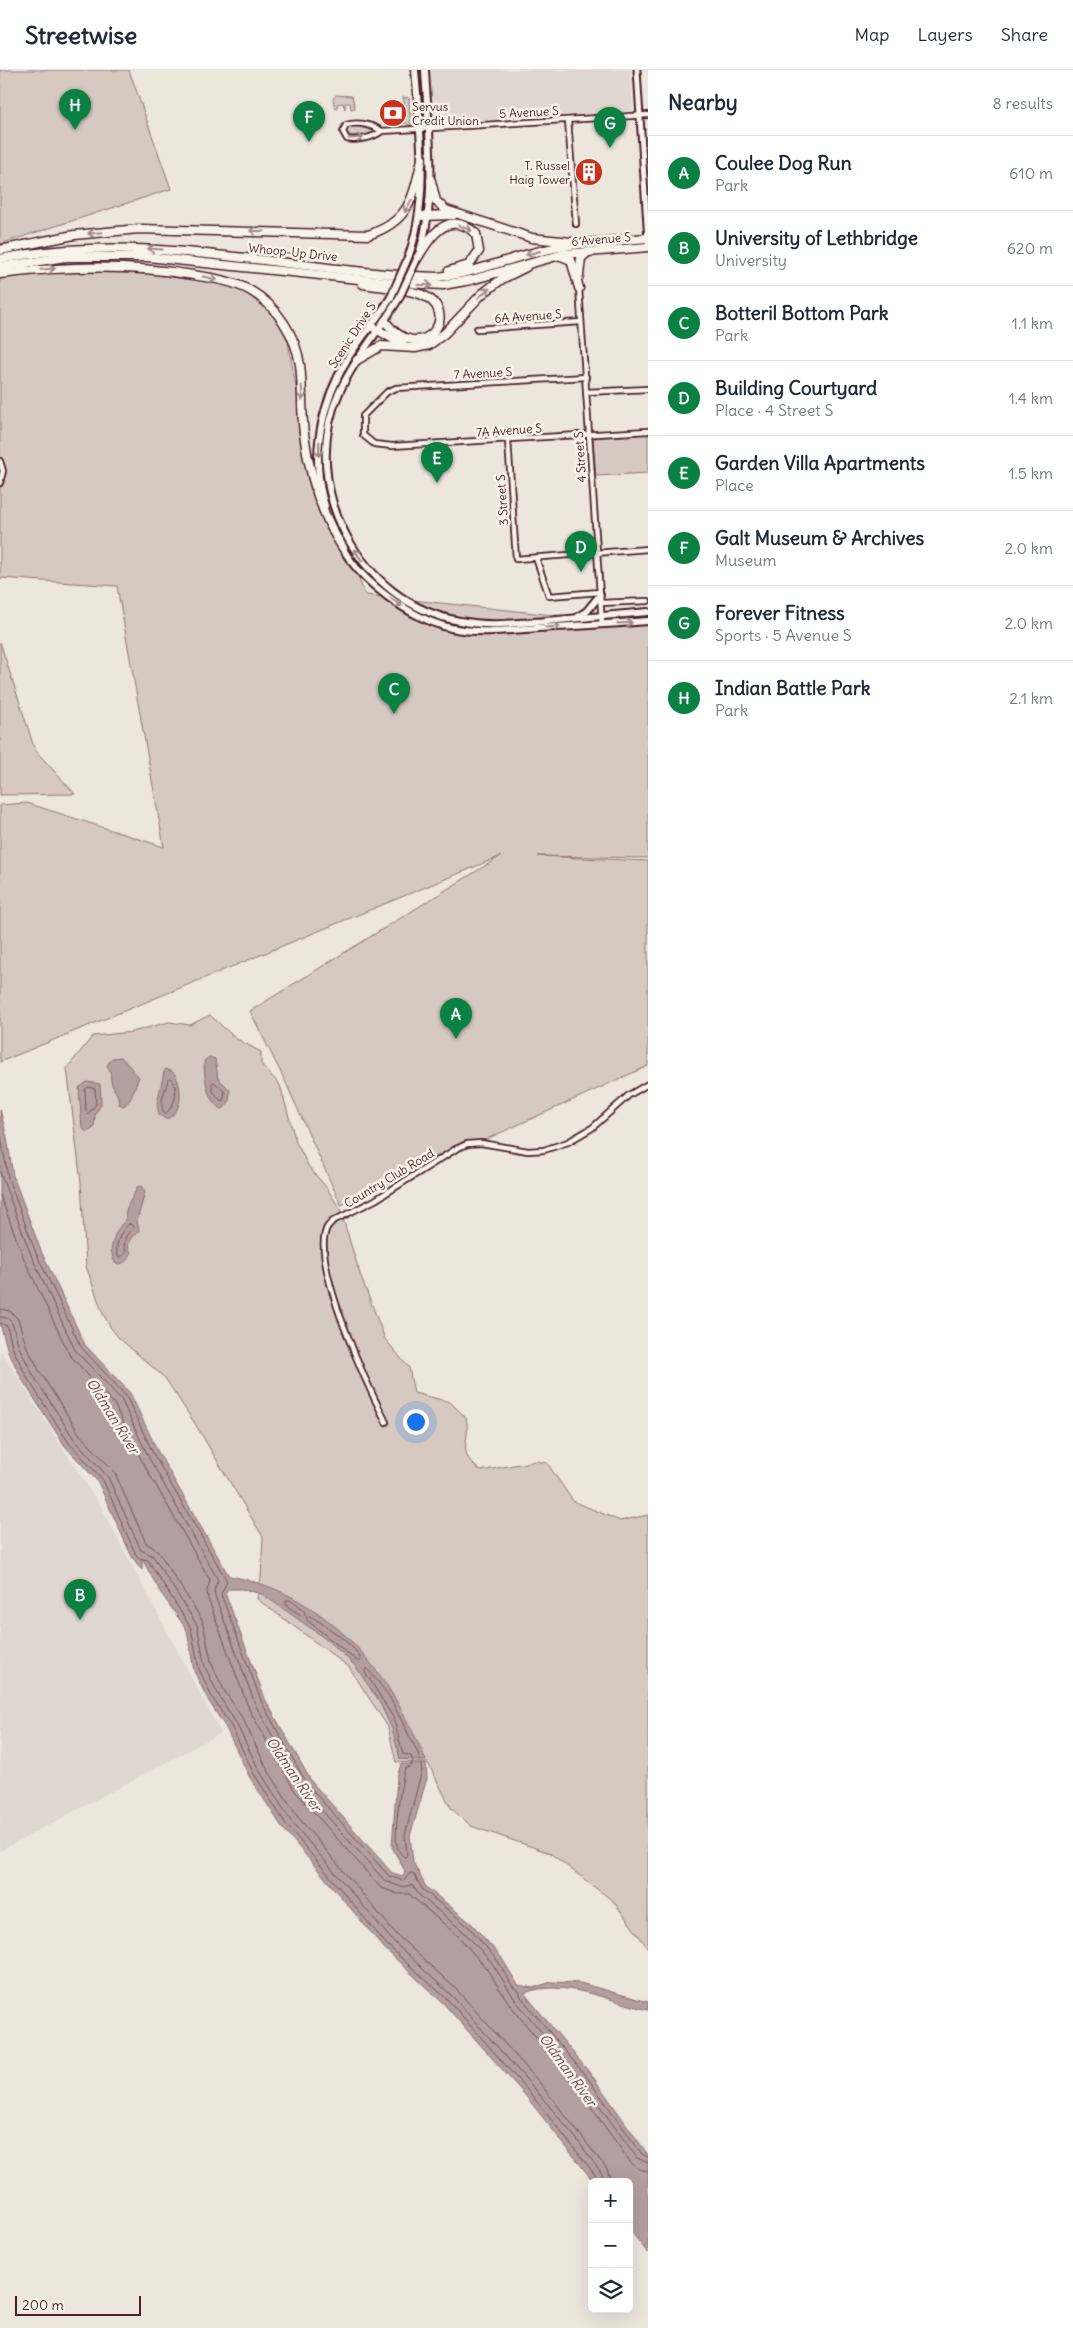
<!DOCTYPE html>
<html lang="en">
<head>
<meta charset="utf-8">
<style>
  body { margin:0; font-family:Delius,sans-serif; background:#f2f2f3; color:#1f2937 }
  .controls { position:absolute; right:15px; bottom:15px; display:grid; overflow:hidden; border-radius:8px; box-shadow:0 5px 20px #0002 }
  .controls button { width:45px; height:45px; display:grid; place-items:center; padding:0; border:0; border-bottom:1px solid #e0e1e3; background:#fff; color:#1f2937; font:25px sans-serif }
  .scale { position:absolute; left:15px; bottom:12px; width:126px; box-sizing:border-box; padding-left:5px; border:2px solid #4a1f2b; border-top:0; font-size:14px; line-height:18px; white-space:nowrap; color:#4a1f2b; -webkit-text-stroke:4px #f7f3e8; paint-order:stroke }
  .you { position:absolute; left:415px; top:1351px; width:18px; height:18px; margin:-12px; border:4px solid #fff; border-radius:50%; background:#1a73e8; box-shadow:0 0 0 8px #1a73e833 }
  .badge { display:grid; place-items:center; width:32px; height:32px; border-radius:50%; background:#0b8043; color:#fff; font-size:16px; font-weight:700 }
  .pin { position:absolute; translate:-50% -41px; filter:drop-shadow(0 1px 2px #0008) }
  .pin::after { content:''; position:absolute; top:26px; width:18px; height:15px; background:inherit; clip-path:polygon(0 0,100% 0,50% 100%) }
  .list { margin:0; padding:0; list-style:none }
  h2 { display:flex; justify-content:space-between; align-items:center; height:65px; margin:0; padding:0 20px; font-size:21px }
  h2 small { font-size:16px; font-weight:400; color:#747a83 }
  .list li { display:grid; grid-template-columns:32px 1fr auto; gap:15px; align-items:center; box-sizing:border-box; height:75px; padding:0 20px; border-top:1px solid #e0e1e3 }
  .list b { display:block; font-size:19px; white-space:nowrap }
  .list p { margin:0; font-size:16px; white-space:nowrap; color:#747a83 }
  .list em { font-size:16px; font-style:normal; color:#747a83 }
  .icon { flex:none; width:28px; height:28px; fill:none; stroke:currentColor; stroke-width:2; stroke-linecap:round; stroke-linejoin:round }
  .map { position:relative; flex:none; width:648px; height:2258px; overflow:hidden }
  header { display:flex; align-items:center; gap:30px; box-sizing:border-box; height:70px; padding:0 25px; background:#fff; border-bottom:1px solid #e0e1e3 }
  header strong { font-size:24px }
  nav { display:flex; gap:28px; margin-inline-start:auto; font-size:18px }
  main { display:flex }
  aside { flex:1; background:#fff }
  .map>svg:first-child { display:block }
  .built { fill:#e0d7d0 }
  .green { fill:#d5c9c2; stroke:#907476 }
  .water { fill:#b39f9d; stroke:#896c6f }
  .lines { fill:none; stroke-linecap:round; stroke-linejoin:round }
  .shore { stroke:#745259; stroke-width:1 }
  .minor-casing { stroke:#4a1f2b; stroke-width:8 }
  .tertiary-casing { stroke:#4a1f2b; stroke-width:9 }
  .primary-casing { stroke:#4a1f2b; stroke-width:10 }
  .motorway-casing { stroke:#4a1f2b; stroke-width:11 }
  .minor { stroke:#f7f3e8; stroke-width:4.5 }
  .tertiary { stroke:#f7f3e8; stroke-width:5 }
  .primary { stroke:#f7f3e8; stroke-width:6 }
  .motorway { stroke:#f7f3e8; stroke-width:8 }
  .primary-bridge-casing { stroke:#4a1f2b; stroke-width:10; stroke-linecap:butt }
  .primary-bridge { stroke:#f7f3e8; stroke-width:6 }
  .oneway { stroke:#a0898a }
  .labels { text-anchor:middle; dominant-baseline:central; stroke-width:5; stroke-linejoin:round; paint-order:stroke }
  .poi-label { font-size:12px; fill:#4a1f2b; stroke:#f7f3e8; text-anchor:start }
  .street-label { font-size:12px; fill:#4a1f2b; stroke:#f7f3e8 }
  .water-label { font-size:14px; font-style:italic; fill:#6f4c53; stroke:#f7f3e8 }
</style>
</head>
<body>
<header>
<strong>Streetwise</strong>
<nav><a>Map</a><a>Layers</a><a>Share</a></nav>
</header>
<main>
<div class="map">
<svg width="648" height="2258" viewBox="0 0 648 2258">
  <rect width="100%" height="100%" fill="#ece6dd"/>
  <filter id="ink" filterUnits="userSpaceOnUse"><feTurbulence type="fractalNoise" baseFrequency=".02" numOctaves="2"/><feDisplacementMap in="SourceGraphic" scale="10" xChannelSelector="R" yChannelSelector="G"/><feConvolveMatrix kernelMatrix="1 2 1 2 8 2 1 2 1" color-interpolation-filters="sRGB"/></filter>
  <g filter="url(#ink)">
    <!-- built -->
    <g class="built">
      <polygon points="429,0 630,0 633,41 433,54"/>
      <polygon points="0,1280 101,1437 221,1663 0,1781"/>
    </g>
    <!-- green -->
    <g class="green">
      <polygon points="0,0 129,0 171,119 0,174"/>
      <polygon points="336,25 352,26 355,38 351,39 350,33 345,33 345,39 343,33 337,34 337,39 335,38 333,29"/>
      <polygon points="403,27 409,28 411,56 406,53 383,54 383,52 405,49 407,43"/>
      <polygon points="356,56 374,61 375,62 368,65 349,66 347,62 349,57"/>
      <polygon points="74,197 171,206 238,216 285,255 304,362 365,525 648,555 648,788 538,786 648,791 648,996 341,1135 286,1013 250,941 501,786 0,992 0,735 27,733 164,777 117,516 0,508 0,208"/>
      <polygon points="648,364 648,403 596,406 593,368"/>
      <polygon points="0,572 35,680 75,724 0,725"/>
      <path d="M210,945L235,968L261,982V994L280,1015L296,1072L309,1097L326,1117L340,1139L360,1204L385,1269L409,1298L414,1323L450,1332L466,1348C472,1372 454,1381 481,1401L536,1391L547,1393L573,1431L620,1451L648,1445V1878L613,1831L550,1783L471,1756L451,1738L428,1693L396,1692L388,1657L349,1597L257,1529L261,1508L263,1467L194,1352L165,1308L119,1268L111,1258L103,1244L86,1196L81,1113L67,998L93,966L132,962L169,952L190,955Z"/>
    </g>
    <!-- water -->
    <g class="water">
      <path d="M121,987L139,1007L130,1030L124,1036L119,1034C118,1022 116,1024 112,1015C109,1007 113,1002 107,996L112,988Z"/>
      <path d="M209,987L215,989L218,1008L230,1020L229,1032L223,1039C207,1035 204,1005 204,991Z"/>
      <path d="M166,999L173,1002C183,1014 184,1043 166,1049L159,1045L157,1034L164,1002Z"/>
      <polygon points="87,1012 100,1014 101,1034 95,1045 94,1058 87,1062 82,1058 79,1018"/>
      <path d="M0,1039L7,1068L13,1106L41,1181L85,1275L130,1323L158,1382L229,1506C309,1519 371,1578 406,1649C413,1663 421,1676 426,1691L400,1689L392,1659L380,1633L356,1597L343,1584L318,1563L262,1524L242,1519H228L225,1523L266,1631L311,1711L392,1803L403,1806L405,1801L392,1777L397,1707L401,1694H426L427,1708L410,1766L413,1792L426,1817L472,1854L501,1887L518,1915L533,1918L551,1912L580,1913L648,1932V1940C609,1931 564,1908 524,1923L593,2007L648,2085V2183L629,2159V2112H594L525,2025L444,1934L384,1878L282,1757L249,1706L226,1658L208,1630L194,1601L187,1560L161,1523L142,1489V1500L132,1487L98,1412L65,1376L23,1311L8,1281L0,1254Z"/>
      <path d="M141,1116L145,1122L137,1151L139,1161L131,1168L128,1175L131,1183C129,1190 123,1195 116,1194C106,1181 115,1159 126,1150C123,1137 134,1128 137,1117Z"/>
    </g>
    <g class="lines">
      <!-- shore -->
      <g class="shore">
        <path d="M171,1008C180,1019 175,1036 165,1044C158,1035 165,1020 168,1010Z"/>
        <polygon points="214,1012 225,1022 223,1031 220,1030 212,1020 212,1014"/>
        <polygon points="89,1017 95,1019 96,1034 88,1044 86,1042 85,1020"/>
        <polyline points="0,1060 8,1108 36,1183 81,1277 126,1326 154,1385 227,1511 221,1524 262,1633 307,1714 389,1806 404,1811 410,1803 413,1803 423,1820 469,1857 497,1890 513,1917 519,1921 521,1927 589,2010 642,2084 648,2087"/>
        <polyline points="0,1102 31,1185 75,1280 121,1329 149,1388 218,1510 214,1520 215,1526 256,1636 301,1717 385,1811 401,1817 412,1815 419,1825 464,1862 492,1893 516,1931 584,2014 637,2088 648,2093"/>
        <polyline points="0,1125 24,1189 69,1284 114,1334 142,1391 210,1510 207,1521 208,1529 249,1639 295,1721 380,1817 398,1824 409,1824 459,1867 486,1898 510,1935 578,2019 631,2093 639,2099 648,2101"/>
        <path d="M129,1154L132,1155L133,1158C124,1165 123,1173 126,1183L119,1188C113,1178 120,1161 129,1154Z"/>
        <polyline points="0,1239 10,1241 18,1249 26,1275 40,1302 80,1365 114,1401 146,1473 158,1481 202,1550 212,1595 224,1620 243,1649 266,1697 297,1746 397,1865 457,1920 539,2012 607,2099 611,2112"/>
        <polyline points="0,1247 7,1248 12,1253 19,1277 33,1305 74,1369 108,1407 141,1480 153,1486 197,1555 205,1597 218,1624 236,1653 259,1700 291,1751 392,1870 452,1926 534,2018 575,2067 602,2104 604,2112"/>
        <polyline points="0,1253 7,1256 13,1279 28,1309 69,1373 103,1410 136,1485 139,1488 148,1490 191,1558 199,1599 212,1627 231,1656 254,1704 286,1754 387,1875 448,1930 529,2022 597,2107 597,2112"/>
        <polygon points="289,1530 297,1534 305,1542 305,1545 302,1546 286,1535 286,1531"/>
        <path d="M307,1546H310C322,1553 359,1577 361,1591H357L307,1550Z"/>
        <path d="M367,1598L389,1626L418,1683L422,1700L405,1765L407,1785L405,1787C401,1785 398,1780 397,1775C394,1763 401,1710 405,1699L411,1696L413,1691L411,1686L403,1684L393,1647L365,1602Z"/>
      </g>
      <defs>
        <g id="minor">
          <polyline points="568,50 576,154"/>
          <path d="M382,61C372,55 358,51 346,55L343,62L347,69C357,71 373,68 382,61L648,45"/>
          <polyline points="579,218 602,554"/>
          <polyline points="477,259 581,252"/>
          <polyline points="586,307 396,318 387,322 363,346 363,365 374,374 392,376 648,361"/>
          <polyline points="586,322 648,319"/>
          <polyline points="508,370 516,489 648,479"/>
          <polyline points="0,391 3,401 0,413"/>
          <polyline points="536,488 549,526 600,522"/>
          <polyline points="601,533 648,531"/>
          <path d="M386,1352C368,1317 312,1196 326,1160C327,1156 330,1154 333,1151L375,1130L456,1079L467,1074L481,1073L528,1081L544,1080L568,1072L592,1058L629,1025L648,1014"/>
        </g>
        <polyline id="tertiary" points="637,0 648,171"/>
        <g id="primary">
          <path d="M420,181C438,122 428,60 425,0"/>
          <path d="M408,188C430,128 420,63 415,0"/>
          <path d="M399,228C380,260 354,289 339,323C297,416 360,534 460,551C488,557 518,553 546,551C580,548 614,545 648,542"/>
          <path d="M325,436C309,385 322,331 349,286C362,266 378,248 391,227"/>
          <path d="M341,475C360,512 410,548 451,558C479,564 510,560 538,558C575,556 611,554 648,551"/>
          <polyline points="578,547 587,541 600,525"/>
        </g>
        <g id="motorway">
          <polyline points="431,111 436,131 446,140 532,168 571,172"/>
          <polyline points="420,146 453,145"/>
          <path d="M0,180L74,165L139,159L368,165C410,151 413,128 422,89"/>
          <polyline points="561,186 571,190 579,218"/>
          <path d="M0,189C145,159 291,202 437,207C474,204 508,188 545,180C578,172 613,171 648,168"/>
          <path d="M417,189C430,166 449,138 476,164L479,181L469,195L449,201"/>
          <polyline points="0,197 66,187 147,187 387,212 443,215 471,210 564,184 648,177"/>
          <path d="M0,204C64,196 129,194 193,205C213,208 234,211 251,221C277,236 296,266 300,295C303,318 301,341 304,364C309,403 321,444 343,478"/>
          <polyline points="579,206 581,188 588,182"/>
          <path d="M363,214C381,217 402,218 420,224C466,241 421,300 385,251"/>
          <polyline points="371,256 402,274"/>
          <polyline points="357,290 381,276 415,278 429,275 445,263 482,224 502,209 526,197"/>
        </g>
      </defs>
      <!-- minor casing -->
      <use href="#minor" class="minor-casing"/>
      <!-- tertiary casing -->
      <use href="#tertiary" class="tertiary-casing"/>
      <!-- primary casing -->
      <use href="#primary" class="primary-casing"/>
      <!-- motorway casing -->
      <use href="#motorway" class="motorway-casing"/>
      <!-- minor -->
      <use href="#minor" class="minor"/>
      <!-- tertiary -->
      <use href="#tertiary" class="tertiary"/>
      <!-- primary -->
      <use href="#primary" class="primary"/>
      <!-- motorway -->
      <use href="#motorway" class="motorway"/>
      <defs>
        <g id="primary-bridge">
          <polyline points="391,227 408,188"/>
          <polyline points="399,228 417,189"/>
        </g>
      </defs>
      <!-- primary-bridge casing -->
      <use href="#primary-bridge" class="primary-bridge-casing"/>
      <!-- primary-bridge -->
      <use href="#primary-bridge" class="primary-bridge"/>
    </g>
    <!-- one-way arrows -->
    <defs><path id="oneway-shaft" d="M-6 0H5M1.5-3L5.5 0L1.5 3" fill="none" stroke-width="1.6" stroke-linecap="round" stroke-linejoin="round" transform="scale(1.25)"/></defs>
    <g class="oneway">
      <use href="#oneway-shaft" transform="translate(356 68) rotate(-4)"/>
      <use href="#oneway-shaft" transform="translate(408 136) rotate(119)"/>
      <use href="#oneway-shaft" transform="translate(465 158) rotate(22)"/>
      <use href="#oneway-shaft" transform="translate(257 161) rotate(-178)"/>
      <use href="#oneway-shaft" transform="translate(95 163) rotate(175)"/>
      <use href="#oneway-shaft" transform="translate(155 179) rotate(-176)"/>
      <use href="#oneway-shaft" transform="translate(533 183) rotate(164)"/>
      <use href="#oneway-shaft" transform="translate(48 199) rotate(-5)"/>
      <use href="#oneway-shaft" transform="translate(210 208) rotate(11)"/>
      <use href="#oneway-shaft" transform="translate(425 215) rotate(2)"/>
      <use href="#oneway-shaft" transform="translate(484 223) rotate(-40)"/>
      <use href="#oneway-shaft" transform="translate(302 323) rotate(88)"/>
      <use href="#oneway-shaft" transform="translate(319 379) rotate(92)"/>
      <use href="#oneway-shaft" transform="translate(358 485) rotate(-126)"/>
      <use href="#oneway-shaft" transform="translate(396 532) rotate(36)"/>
      <use href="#oneway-shaft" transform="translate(625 553) rotate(-3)"/>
      <use href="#oneway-shaft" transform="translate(553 557) rotate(-4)"/>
    </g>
  </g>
  <!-- icons -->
  <defs>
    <symbol id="bank-disc" viewBox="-11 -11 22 22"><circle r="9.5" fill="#c8321e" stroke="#f7f3e8"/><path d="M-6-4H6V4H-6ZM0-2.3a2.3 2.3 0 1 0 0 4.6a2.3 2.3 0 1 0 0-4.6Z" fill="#fff"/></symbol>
    <symbol id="building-disc" viewBox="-11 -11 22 22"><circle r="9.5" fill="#c8321e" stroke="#f7f3e8"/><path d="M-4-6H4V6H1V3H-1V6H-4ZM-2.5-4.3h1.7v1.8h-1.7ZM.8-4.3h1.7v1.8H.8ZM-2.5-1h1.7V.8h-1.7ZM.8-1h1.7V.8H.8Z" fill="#fff"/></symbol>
  </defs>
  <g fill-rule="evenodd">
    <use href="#bank-disc" x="377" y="27" width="32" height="32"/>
    <use href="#building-disc" x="573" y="86" width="32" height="32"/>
  </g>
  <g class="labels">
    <!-- poi labels -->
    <g class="poi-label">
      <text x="412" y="36">Servus<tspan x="412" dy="14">Credit Union</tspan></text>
      <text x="570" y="95" text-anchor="end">T. Russel<tspan x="570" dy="14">Haig Tower</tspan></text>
    </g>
    <!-- street labels -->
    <g class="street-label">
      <text transform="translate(529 42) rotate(-3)">5 Avenue S</text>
      <text transform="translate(601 169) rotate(-5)">6 Avenue S</text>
      <text transform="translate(293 182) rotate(6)">Whoop-Up Drive</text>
      <text transform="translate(528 246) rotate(-4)">6A Avenue S</text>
      <text transform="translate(352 265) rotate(-57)">Scenic Drive S</text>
      <text transform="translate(483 303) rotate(-3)">7 Avenue S</text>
      <text transform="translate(509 360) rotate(-4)">7A Avenue S</text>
      <text transform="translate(580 387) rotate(-94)">4 Street S</text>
      <text transform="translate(502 430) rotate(-94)">3 Street S</text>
      <text transform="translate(389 1108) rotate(-31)">Country Club Road</text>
    </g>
    <!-- water labels -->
    <g class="water-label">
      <text transform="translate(113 1346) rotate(58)">Oldman River</text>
      <text transform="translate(294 1704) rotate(56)">Oldman River</text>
      <text transform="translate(568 2000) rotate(54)">Oldman River</text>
    </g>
  </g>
</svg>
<div class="controls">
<button>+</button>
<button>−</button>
<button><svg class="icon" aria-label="layers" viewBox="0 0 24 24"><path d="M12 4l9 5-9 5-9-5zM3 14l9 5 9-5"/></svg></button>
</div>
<div class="scale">200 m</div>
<div class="you"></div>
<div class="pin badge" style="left:456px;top:969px">A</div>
<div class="pin badge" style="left:80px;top:1550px">B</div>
<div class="pin badge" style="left:394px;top:644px">C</div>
<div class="pin badge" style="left:581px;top:502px">D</div>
<div class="pin badge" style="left:437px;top:413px">E</div>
<div class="pin badge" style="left:309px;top:72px">F</div>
<div class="pin badge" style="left:610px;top:78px">G</div>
<div class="pin badge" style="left:75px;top:60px">H</div>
</div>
<aside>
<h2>Nearby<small>8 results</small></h2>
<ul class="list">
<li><span class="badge">A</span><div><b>Coulee Dog Run</b><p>Park</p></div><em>610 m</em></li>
<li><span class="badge">B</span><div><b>University of Lethbridge</b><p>University</p></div><em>620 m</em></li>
<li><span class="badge">C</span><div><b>Botteril Bottom Park</b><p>Park</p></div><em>1.1 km</em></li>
<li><span class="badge">D</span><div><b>Building Courtyard</b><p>Place · 4 Street S</p></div><em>1.4 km</em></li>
<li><span class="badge">E</span><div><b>Garden Villa Apartments</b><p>Place</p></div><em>1.5 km</em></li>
<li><span class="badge">F</span><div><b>Galt Museum &amp; Archives</b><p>Museum</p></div><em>2.0 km</em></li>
<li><span class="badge">G</span><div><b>Forever Fitness</b><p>Sports · 5 Avenue S</p></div><em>2.0 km</em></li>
<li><span class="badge">H</span><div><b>Indian Battle Park</b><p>Park</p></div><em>2.1 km</em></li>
</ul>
</aside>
</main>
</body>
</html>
